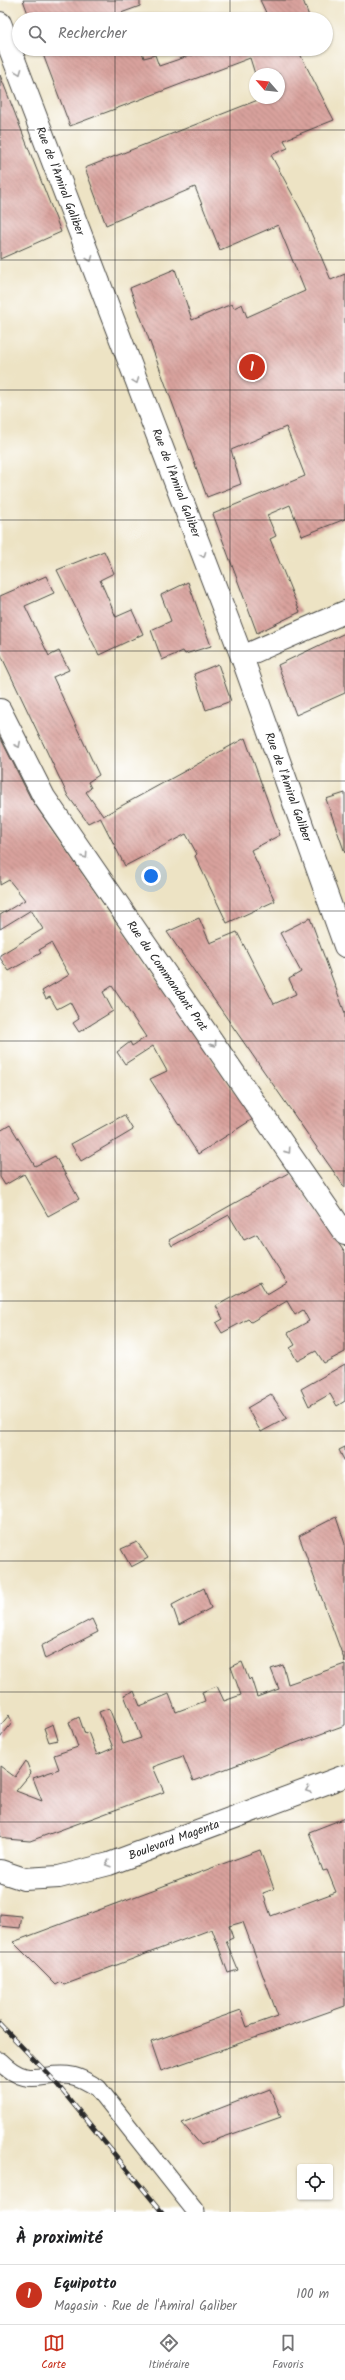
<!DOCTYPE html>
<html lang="fr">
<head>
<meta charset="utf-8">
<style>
  body { margin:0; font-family:Kalam,sans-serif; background:#f2f2f2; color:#202124 }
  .controls { position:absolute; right:12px; bottom:12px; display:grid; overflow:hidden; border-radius:4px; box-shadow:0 1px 3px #0004 }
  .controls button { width:36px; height:36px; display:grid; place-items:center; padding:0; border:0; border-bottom:1px solid #e0e0e0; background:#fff; color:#202124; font:20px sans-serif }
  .compass { position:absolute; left:249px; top:68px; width:36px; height:36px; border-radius:50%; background:#fff; box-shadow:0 1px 3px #0004; rotate:298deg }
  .you { position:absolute; left:151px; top:876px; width:14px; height:14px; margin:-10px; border:3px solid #fff; border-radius:50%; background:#1a73e8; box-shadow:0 0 0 6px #1a73e833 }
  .badge { display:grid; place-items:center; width:26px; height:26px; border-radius:50%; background:#c8321e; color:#fff; font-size:13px; font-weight:700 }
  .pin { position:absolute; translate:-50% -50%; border:2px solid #fff; box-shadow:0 1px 4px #0006 }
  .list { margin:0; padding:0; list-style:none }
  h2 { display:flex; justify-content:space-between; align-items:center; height:52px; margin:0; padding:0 16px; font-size:17px }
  h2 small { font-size:13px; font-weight:400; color:#757577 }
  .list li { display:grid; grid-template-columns:26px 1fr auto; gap:12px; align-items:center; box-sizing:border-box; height:60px; padding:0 16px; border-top:1px solid #e0e0e0 }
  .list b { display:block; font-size:15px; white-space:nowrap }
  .list p { margin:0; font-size:13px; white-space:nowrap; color:#757577 }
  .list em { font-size:13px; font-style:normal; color:#757577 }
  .icon { flex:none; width:22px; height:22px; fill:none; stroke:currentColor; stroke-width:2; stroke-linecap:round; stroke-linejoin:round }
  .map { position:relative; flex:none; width:345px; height:2212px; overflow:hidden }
  .search { position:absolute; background:#fff; box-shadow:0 1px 3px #0004; left:12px; right:12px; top:12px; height:44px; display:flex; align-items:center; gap:10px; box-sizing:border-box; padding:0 14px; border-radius:22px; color:#757577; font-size:15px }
  .sheet { height:112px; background:#fff }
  nav { display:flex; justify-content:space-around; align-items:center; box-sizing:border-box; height:56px; border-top:1px solid #e0e0e0; background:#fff; font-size:11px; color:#757577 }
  nav a { display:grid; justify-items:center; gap:2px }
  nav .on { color:#c8321e }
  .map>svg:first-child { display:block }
  .building { fill:url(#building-back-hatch) }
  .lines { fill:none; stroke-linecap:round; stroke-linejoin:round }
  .service-casing { stroke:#484742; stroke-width:19 }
  .minor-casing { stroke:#484742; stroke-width:24 }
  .primary-casing { stroke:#484742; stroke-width:24 }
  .service { stroke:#fff; stroke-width:17 }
  .minor { stroke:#fff; stroke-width:22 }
  .primary { stroke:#fff; stroke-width:22 }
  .rail-casing { stroke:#2b2b2b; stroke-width:4.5 }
  .rail { stroke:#fff; stroke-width:3; stroke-dasharray:9; stroke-linecap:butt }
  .oneway { stroke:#a0a0a0 }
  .grid { fill:none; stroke:#2b2b2b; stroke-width:1; stroke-opacity:0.55 }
  .labels { text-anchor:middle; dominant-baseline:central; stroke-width:4; stroke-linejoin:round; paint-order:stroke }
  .street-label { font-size:12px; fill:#2b2b2b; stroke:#fff }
</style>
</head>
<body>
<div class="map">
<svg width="345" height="2212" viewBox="0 0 345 2212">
  <defs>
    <pattern id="building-back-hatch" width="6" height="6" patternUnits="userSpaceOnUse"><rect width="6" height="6" fill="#d9a29d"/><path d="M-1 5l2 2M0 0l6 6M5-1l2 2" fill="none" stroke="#b08480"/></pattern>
  </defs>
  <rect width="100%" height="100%" fill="#fff"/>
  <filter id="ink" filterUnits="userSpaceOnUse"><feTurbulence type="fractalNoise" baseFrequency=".025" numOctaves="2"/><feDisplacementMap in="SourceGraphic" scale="8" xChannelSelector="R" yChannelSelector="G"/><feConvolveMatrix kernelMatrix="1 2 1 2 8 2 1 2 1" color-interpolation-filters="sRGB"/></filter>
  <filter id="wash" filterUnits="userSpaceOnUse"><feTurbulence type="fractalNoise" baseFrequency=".012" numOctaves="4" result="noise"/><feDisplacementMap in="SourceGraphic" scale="16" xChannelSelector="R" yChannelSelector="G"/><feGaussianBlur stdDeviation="0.9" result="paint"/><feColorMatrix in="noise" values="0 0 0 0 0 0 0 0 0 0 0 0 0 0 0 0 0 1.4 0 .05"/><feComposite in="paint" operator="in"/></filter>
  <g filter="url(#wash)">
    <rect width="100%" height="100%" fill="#ede3c4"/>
    <g id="blocks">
      <!-- building -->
      <g class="building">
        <polygon points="23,0 140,0 140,6 113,16 113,19 30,19"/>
        <polygon points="260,0 303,0 310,19 269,19"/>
        <polygon points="41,49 141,49 144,58 155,55 159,66 209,49 307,49 299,52 334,120 284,140 288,148 271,155 303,214 331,280 345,274 345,519 302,536 290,505 267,515 276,536 270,539 300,612 257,633 213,514 305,476 286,427 231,450 241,484 207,497 130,288 175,269 192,320 232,304 234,308 242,304 247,317 305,291 278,225 220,250 195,187 106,225 85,168 263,98 279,98 279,74 255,74 250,58 70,126"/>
        <polygon points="0,75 61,232 0,259"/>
        <polygon points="104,551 114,573 100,580 116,617 132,610 143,634 99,655 57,570"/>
        <polygon points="46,576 54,593 25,606 49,656 59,651 69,670 53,677 99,775 88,782 91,788 86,792 103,816 245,738 280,835 251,850 275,901 227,923 195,856 197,854 186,834 125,866 100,817 88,823 68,796 0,653 0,596"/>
        <polygon points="188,582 211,646 185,654 183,651 162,660 151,630 171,621 161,595"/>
        <polygon points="345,633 345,693 296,715 278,665"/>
        <polygon points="218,664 231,701 206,710 194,674"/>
        <polygon points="0,737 31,799 253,1119 198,1154 150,1079 167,1071 153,1046 125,1064 117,1052 130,1042 132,1046 146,1037 112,986 103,992 113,1011 79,1032 73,1023 79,1019 70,1002 57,1009 50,997 46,999 42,991 69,975 51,943 39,950 41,953 9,971 0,958 0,955 43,929 31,910 0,929 0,915 25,900 9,880 0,885"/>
        <polygon points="345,793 345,853 326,799"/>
        <polygon points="199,918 210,943 237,932 274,1004 296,994 289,979 301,972 280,933 310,918 345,1013 345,1188 167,932"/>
        <polygon points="124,1115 133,1130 81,1161 71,1144"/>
        <polygon points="10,1125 35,1166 55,1156 79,1199 48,1216 24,1174 5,1185 0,1177 0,1131"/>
        <polygon points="290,1172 345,1253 345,1352 324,1363 316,1351 297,1361 290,1348 295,1345 288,1333 309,1321 303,1310 295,1315 287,1301 251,1322 248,1319 222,1333 216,1323 223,1319 216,1306 260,1282 267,1294 287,1282 257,1234 244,1240 229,1215 172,1246 169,1240"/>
        <polygon points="345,1364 345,1401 337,1406 330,1394 309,1406 301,1389"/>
        <polygon points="271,1394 287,1418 261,1432 247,1408"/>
        <polygon points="345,1447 345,1462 339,1450"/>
        <polygon points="336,1517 345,1544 345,1662 299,1536"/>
        <polygon points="137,1542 148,1558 131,1567 121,1549"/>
        <polygon points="204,1588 211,1608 179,1625 172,1605"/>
        <polygon points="92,1619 98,1632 45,1659 41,1646"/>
        <polygon points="242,1662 249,1680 251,1678 257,1697 279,1689 271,1669 283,1665 288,1684 345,1664 345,1725 193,1781 183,1756 153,1767 164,1792 30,1841 6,1839 0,1836 0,1766 15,1777 26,1761 31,1773 16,1791 42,1801 33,1778 59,1769 54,1755 78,1747 69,1722 79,1717 85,1734 88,1732 97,1755 113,1748 99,1712 109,1708 123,1744 141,1738 124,1695 134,1691 140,1706 169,1694 176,1712 205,1701 202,1692 217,1686 224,1701 241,1695 231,1667"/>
        <polygon points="9,1715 12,1723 0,1738 0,1726"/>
        <polygon points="53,1724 58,1740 49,1742 44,1728"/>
        <polygon points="345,1818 345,2006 161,2071 151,2042 241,2010 247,2027 278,2016 243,1922 229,1926 233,1938 226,1941 238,1970 228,1973 212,1929 64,1985 61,1982 56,1985 13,1942 260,1850 274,1889 263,1893 271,1916 336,1892 327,1870 323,1871 309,1832"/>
        <polygon points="0,1914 22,1916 20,1928 0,1926"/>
        <polygon points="270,2089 281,2117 201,2145 182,2123"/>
      </g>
    </g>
  </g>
  <g filter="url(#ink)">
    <use href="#blocks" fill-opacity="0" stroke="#484742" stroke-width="1"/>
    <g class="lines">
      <defs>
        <path id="service" d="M0,2061C30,2091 42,2070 73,2076C82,2078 90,2083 98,2088L196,2212"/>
        <g id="minor">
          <polyline points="242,657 345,612"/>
          <polyline points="0,710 44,797 345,1234"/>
          <polyline points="0,1871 24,1879 59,1877 109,1864 345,1776"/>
        </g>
        <polyline id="primary" points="0,23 242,657 345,946"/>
      </defs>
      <!-- service casing -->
      <use href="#service" class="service-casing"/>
      <!-- minor casing -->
      <use href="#minor" class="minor-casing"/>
      <!-- primary casing -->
      <use href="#primary" class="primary-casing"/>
      <!-- service -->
      <use href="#service" class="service"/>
      <!-- minor -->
      <use href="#minor" class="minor"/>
      <!-- primary -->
      <use href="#primary" class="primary"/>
      <defs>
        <polyline id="rail" points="0,2024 51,2077 162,2212"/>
      </defs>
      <!-- rail casing -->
      <use href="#rail" class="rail-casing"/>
      <!-- rail -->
      <use href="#rail" class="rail"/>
    </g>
    <!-- one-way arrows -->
    <defs><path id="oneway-chevron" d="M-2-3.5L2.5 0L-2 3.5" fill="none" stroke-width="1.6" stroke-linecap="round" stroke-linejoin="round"/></defs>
    <g class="oneway">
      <use href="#oneway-chevron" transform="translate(19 72) rotate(69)"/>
      <use href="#oneway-chevron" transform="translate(90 259) rotate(69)"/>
      <use href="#oneway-chevron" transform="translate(136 381) rotate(69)"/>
      <use href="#oneway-chevron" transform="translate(203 555) rotate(69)"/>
      <use href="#oneway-chevron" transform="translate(18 745) rotate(63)"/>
      <use href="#oneway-chevron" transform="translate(85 856) rotate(55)"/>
      <use href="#oneway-chevron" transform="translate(214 1044) rotate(55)"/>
      <use href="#oneway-chevron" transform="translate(288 1151) rotate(55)"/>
      <use href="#oneway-chevron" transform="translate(308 1790) rotate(160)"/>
      <use href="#oneway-chevron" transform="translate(108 1864) rotate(163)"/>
    </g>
  </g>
  <!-- grid -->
  <path class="grid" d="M115,0V19M230,0V19M115,49V2212M230,49V2212M0,130H345M0,260H345M0,390H345M0,520H345M0,651H345M0,781H345M0,911H345M0,1041H345M0,1171H345M0,1301H345M0,1431H345M0,1561H345M0,1692H345M0,1822H345M0,1952H345M0,2082H345"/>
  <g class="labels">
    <!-- street labels -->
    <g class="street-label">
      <text transform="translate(60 181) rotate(69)">Rue de l'Amiral Galiber</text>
      <text transform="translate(176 483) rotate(69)">Rue de l'Amiral Galiber</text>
      <text transform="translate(288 787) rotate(70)">Rue de l'Amiral Galiber</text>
      <text transform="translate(167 976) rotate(55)">Rue du Commandant Prat</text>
      <text transform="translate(174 1840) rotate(-20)">Boulevard Magenta</text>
    </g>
  </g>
</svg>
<div class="controls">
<button><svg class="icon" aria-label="locate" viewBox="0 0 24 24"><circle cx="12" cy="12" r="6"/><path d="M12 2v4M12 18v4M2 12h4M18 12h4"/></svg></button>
</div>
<svg class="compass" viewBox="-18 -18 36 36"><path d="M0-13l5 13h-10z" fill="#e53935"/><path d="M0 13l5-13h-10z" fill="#757577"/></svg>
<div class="you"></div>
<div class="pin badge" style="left:252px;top:367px">1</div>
<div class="search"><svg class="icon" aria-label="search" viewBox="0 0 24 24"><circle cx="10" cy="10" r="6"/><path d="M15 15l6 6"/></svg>Rechercher</div>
</div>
<section class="sheet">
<h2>À proximité<small></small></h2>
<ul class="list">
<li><span class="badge">1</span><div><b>Equipotto</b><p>Magasin · Rue de l'Amiral Galiber</p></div><em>100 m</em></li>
</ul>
</section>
<nav>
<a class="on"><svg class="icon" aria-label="map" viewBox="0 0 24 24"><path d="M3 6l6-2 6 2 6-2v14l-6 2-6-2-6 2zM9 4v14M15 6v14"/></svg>Carte</a>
<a><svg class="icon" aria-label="directions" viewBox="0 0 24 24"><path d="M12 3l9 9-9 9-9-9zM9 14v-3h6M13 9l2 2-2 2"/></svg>Itinéraire</a>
<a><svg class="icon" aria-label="saved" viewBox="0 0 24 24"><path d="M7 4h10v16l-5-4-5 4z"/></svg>Favoris</a>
</nav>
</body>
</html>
